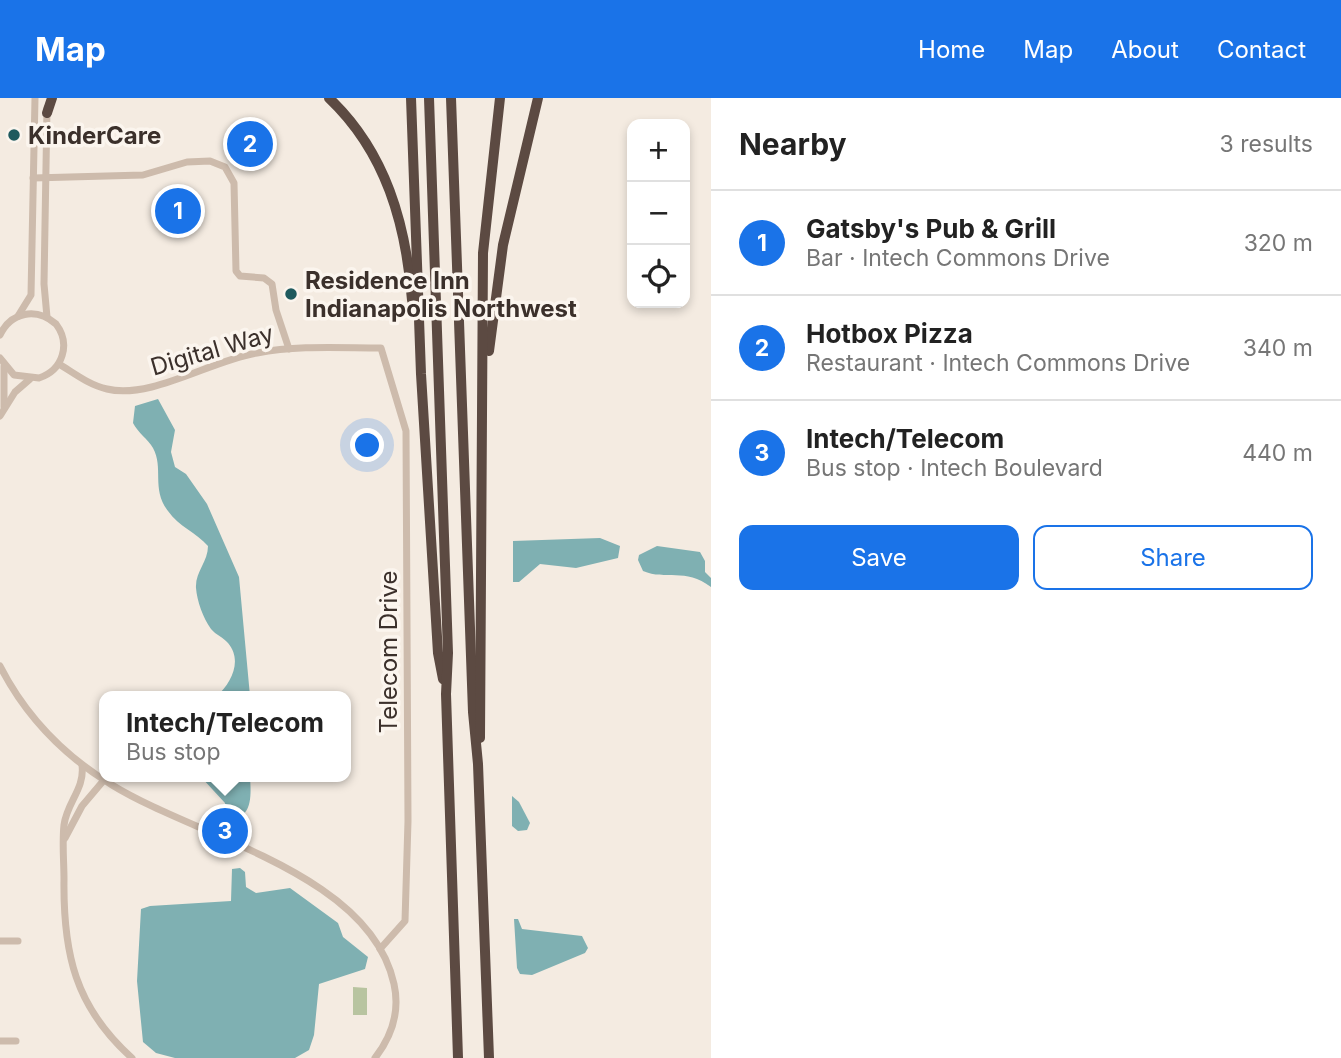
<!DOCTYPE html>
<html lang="en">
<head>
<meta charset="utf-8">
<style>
  body { margin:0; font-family:Inter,sans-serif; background:#f6f6f6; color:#222 }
  .controls { position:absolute; right:21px; top:21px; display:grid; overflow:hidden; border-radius:14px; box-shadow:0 4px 10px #0003 }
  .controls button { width:63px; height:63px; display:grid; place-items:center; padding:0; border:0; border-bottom:2px solid #e0e0e0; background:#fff; color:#222; font:35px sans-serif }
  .you { position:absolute; left:368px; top:348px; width:24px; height:24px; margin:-18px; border:5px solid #fff; border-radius:50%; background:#1a73e8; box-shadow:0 0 0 10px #1a73e833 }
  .badge { display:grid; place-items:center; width:46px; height:46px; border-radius:50%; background:#1a73e8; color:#fff; font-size:23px; font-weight:700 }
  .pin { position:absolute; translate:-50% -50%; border:4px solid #fff; box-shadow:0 2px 7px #0006 }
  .popup { position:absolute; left:99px; top:593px; width:252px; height:91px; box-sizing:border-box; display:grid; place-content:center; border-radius:14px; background:#fff; filter:drop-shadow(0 2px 5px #0005); font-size:23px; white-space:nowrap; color:#767676 }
  .popup b { font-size:26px; color:#222 }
  .popup::after { content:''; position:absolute; left:50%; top:100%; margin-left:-14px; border:14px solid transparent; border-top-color:#fff }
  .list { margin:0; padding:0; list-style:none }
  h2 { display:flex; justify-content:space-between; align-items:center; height:91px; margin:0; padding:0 28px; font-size:30px }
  h2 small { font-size:23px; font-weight:400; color:#767676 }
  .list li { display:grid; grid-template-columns:46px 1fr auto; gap:21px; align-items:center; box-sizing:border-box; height:105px; padding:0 28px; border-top:2px solid #e0e0e0 }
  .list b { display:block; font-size:26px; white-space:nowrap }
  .list p { margin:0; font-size:23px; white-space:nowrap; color:#767676 }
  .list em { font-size:23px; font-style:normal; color:#767676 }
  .actions { display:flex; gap:14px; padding:21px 28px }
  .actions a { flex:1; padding:16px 0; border:2px solid #1a73e8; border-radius:14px; text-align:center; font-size:24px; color:#1a73e8 }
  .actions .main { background:#1a73e8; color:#fff }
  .icon { flex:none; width:38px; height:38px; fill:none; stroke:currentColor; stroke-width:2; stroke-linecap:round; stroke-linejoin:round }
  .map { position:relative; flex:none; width:711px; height:960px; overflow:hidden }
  header { display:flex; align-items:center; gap:42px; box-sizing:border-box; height:98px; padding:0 35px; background:#1a73e8; color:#fff }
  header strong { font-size:33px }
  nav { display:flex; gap:38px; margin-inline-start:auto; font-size:24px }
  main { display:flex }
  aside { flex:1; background:#fff }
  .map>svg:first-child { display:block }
  .green { fill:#b8c4a0 }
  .water { fill:#7fb0b2 }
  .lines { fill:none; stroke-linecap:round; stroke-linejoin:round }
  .minor { stroke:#cdbbac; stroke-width:7 }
  .highway { stroke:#5c4a42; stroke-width:10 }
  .poi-dot { fill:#1f5a5e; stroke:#fbf5ee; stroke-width:2.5 }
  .labels { text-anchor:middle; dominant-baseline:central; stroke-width:7; stroke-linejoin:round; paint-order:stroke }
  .poi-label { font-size:24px; font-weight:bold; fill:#3b302b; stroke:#fbf5ee; text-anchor:start }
  .street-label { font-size:24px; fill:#3b302b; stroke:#fbf5ee }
</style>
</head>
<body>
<header>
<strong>Map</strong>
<nav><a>Home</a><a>Map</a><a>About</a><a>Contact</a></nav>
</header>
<main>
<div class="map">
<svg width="711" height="960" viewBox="0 0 711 960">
  <rect width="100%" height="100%" fill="#f4ebe1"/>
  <!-- green -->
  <polygon class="green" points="353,889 367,890 367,917 353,917"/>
  <!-- water -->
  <g class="water">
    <path d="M158,301L175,332L171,354L175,369L186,376L207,406L239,479L250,598H217C231,585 243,563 228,545C223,539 216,537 211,531C203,520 197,503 196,490C195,474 208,464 208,448C196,434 179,429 168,413C151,391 164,370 153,350C148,341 138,335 133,325L135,308Z"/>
    <polygon points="600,440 620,448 618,460 576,470 540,466 519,484 513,484 513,443"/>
    <path d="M657,448L700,454L705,463V474L711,480V489C685,469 666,483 643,473L638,462L639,457Z"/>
    <path d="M201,679H250C251,695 253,717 234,721L227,717L225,705Z"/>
    <polygon points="512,698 519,704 530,725 527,732 518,733 512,728"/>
    <polygon points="240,770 245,774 246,789 256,795 290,790 338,825 343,839 368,859 365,871 319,886 314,937 309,952 295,960 175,960 156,955 143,944 137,883 141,811 150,808 231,803 232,771"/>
    <polygon points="514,821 518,821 522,831 582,838 588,850 585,855 532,877 520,876 517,870"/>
  </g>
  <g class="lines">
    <!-- minor -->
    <g class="minor">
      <polyline points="33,80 143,77 187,64 210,63 225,69 234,85 236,173 240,178 264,180 272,186 276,212 289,251"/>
      <polyline points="18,218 31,197 35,0"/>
      <polyline points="47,219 44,186 47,10"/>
      <path d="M0,237C11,214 36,209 56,226C71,246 63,272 39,280L14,277L0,260"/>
      <path d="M59,266C74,275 89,287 107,291C150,302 212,262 257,255C298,247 340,250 381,250L406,333L408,723L405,823L380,851"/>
      <polyline points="4,309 4,268"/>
      <polyline points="0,318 15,294 30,281"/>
      <path d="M0,568C26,619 63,657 112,687C198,740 370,775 394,886C400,913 392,938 375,960"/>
      <path d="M82,667C85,691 67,704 64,727C62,745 64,764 64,781C63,855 75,909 132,960"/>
      <polyline points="65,740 82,708 104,682"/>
      <polyline points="0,843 18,843"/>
      <polyline points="0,943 16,943"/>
    </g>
    <!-- highway -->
    <g class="highway">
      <path d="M329,0C386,54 406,126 412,202"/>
      <polyline points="411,0 421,276 438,555 443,581"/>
      <polyline points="429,0 448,555 446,596 458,960"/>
      <polyline points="451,0 473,614 478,666 489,960"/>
      <polyline points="47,15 52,0"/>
      <polyline points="489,253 503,147 538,0"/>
      <polyline points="480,640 483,155 500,0"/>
    </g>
  </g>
  <!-- markers -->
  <g class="poi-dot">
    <circle cx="14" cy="37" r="7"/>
    <circle cx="291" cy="196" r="7"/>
  </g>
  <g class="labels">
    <!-- poi labels -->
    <g class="poi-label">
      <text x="28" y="37">KinderCare</text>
      <text x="305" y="182">Residence Inn<tspan x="305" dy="28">Indianapolis Northwest</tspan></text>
    </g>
    <!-- street labels -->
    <g class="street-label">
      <text transform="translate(212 252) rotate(-16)">Digital Way</text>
      <text transform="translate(388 554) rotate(-90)">Telecom Drive</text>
    </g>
  </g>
</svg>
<div class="controls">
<button>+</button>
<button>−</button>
<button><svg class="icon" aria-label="locate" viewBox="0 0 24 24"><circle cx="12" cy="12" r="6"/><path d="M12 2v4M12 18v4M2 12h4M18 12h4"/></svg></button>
</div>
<div class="you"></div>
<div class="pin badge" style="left:178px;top:113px">1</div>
<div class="pin badge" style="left:250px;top:46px">2</div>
<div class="pin badge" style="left:225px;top:733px">3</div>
<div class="popup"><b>Intech/Telecom</b>Bus stop</div>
</div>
<aside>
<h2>Nearby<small>3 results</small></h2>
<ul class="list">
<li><span class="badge">1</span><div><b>Gatsby's Pub &amp; Grill</b><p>Bar · Intech Commons Drive</p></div><em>320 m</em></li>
<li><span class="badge">2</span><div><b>Hotbox Pizza</b><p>Restaurant · Intech Commons Drive</p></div><em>340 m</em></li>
<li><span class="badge">3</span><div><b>Intech/Telecom</b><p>Bus stop · Intech Boulevard</p></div><em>440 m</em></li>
</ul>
<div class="actions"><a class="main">Save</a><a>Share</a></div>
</aside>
</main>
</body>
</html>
